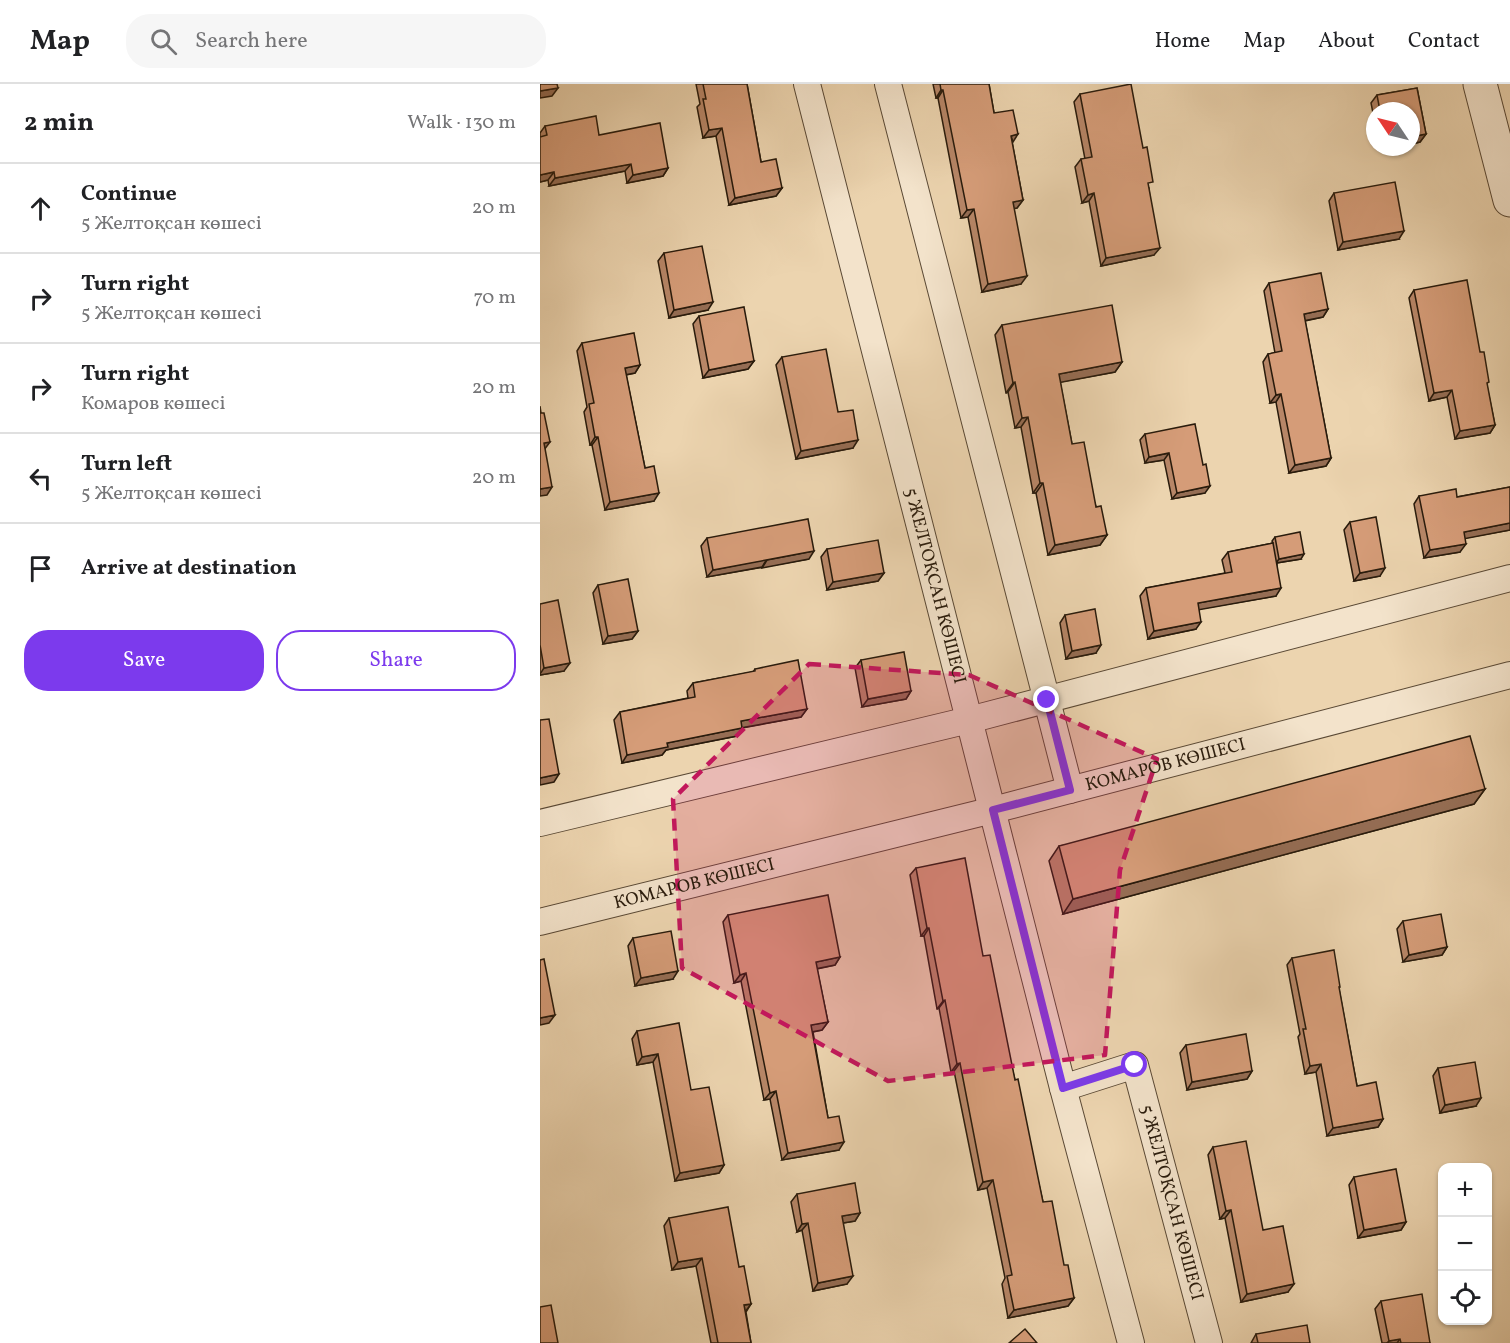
<!DOCTYPE html>
<html lang="en">
<head>
<meta charset="utf-8">
<style>
  body { margin:0; font-family:Vollkorn,serif; background:#f6f6f6; color:#202124 }
  .controls { position:absolute; right:18px; bottom:18px; display:grid; overflow:hidden; border-radius:12px; box-shadow:0 2px 4px #0004 }
  .controls button { width:54px; height:54px; display:grid; place-items:center; padding:0; border:0; border-bottom:2px solid #e0e0e0; background:#fff; color:#202124; font:30px sans-serif }
  .compass { position:absolute; left:826px; top:18px; width:54px; height:54px; border-radius:50%; background:#fff; box-shadow:0 2px 4px #0004; rotate:305deg }
  .stop { position:absolute; width:18px; height:18px; margin:-14px; border:4px solid #7c3aed; border-radius:50%; background:#fff }
  .stop.end { background:#7c3aed; border-color:#fff; box-shadow:0 2px 6px #0008 }
  .list { margin:0; padding:0; list-style:none }
  h2 { display:flex; justify-content:space-between; align-items:center; height:78px; margin:0; padding:0 24px; font-size:26px }
  h2 small { font-size:20px; font-weight:400; color:#757577 }
  .list li { display:grid; grid-template-columns:39px 1fr auto; gap:18px; align-items:center; box-sizing:border-box; height:90px; padding:0 24px; border-top:2px solid #e0e0e0 }
  .list b { display:block; font-size:22px; white-space:nowrap }
  .list p { margin:0; font-size:20px; white-space:nowrap; color:#757577 }
  .list em { font-size:20px; font-style:normal; color:#757577 }
  .actions { display:flex; gap:12px; padding:18px 24px }
  .actions a { flex:1; padding:14px 0; border:2px solid #7c3aed; border-radius:24px; text-align:center; font-size:21px; color:#7c3aed }
  .actions .main { background:#7c3aed; color:#fff }
  .icon { flex:none; width:33px; height:33px; fill:none; stroke:currentColor; stroke-width:2; stroke-linecap:round; stroke-linejoin:round }
  .map { position:relative; flex:none; width:970px; height:1259px; overflow:hidden }
  header { display:flex; align-items:center; gap:36px; box-sizing:border-box; height:84px; padding:0 30px; background:#fff; border-bottom:2px solid #e0e0e0 }
  header strong { font-size:28px }
  nav { display:flex; gap:33px; margin-inline-start:auto; font-size:21px }
  .search { width:420px; height:54px; background:#f6f6f6; display:flex; align-items:center; gap:15px; box-sizing:border-box; padding:0 21px; border-radius:24px; color:#757577; font-size:22px }
  main { display:flex }
  aside { flex:1; background:#fff }
  .map>svg:first-child { display:block }
  .lines { fill:none; stroke-linecap:round; stroke-linejoin:round }
  .minor-casing { stroke:#5a4935; stroke-width:28 }
  .tertiary-casing { stroke:#5a4935; stroke-width:35 }
  .minor { stroke:#f3e3cb; stroke-width:26 }
  .tertiary { stroke:#f3e3cb; stroke-width:33 }
  .wall { fill:#b78667; stroke:#291b0c; stroke-width:1.5 }
  .shaded-wall { fill:#956d54; stroke:#291b0c; stroke-width:1.5 }
  .building { fill:#d59c78; stroke:#291b0c; stroke-width:1.5 }
  .route { stroke:#7c3aed; stroke-width:8 }
  .marked { fill:#c2185b; fill-opacity:0.2; stroke:#c2185b; stroke-width:4.5; stroke-dasharray:12 8; stroke-linejoin:round }
  .labels { text-anchor:middle; dominant-baseline:central; stroke-width:4.5; stroke-linejoin:round; paint-order:stroke }
  .street-label { font-size:18px; fill:#291b0c; stroke:#f3e3cb }
</style>
</head>
<body>
<header>
<strong>Map</strong>
<div class="search"><svg class="icon" aria-label="search" viewBox="0 0 24 24"><circle cx="10" cy="10" r="6"/><path d="M15 15l6 6"/></svg>Search here</div>
<nav><a>Home</a><a>Map</a><a>About</a><a>Contact</a></nav>
</header>
<main>
<aside>
<h2>2 min<small>Walk · 130 m</small></h2>
<ul class="list">
<li><svg class="icon" aria-label="ahead" viewBox="0 0 24 24"><path d="M12 20V5M6 11l6-6 6 6"/></svg><div><b>Continue</b><p>5 Желтоқсан көшесі</p></div><em>20 m</em></li>
<li><svg class="icon" aria-label="right" viewBox="0 0 24 24"><path d="M7 20v-9h11M14 6l5 5-5 5"/></svg><div><b>Turn right</b><p>5 Желтоқсан көшесі</p></div><em>70 m</em></li>
<li><svg class="icon" aria-label="right" viewBox="0 0 24 24"><path d="M7 20v-9h11M14 6l5 5-5 5"/></svg><div><b>Turn right</b><p>Комаров көшесі</p></div><em>20 m</em></li>
<li><svg class="icon" aria-label="left" viewBox="0 0 24 24"><path d="M17 20v-9H6M10 6l-5 5 5 5"/></svg><div><b>Turn left</b><p>5 Желтоқсан көшесі</p></div><em>20 m</em></li>
<li><svg class="icon" aria-label="arrive" viewBox="0 0 24 24"><path d="M6 21V4h12l-3 4 3 4H6"/></svg><div><b>Arrive at destination</b></div></li>
</ul>
<div class="actions"><a class="main">Save</a><a>Share</a></div>
</aside>
<div class="map">
<svg width="970" height="1259" viewBox="0 0 970 1259">
  <rect width="100%" height="100%" fill="#ecd4af"/>
  <filter id="stains"><feTurbulence type="fractalNoise" baseFrequency=".00333" numOctaves="4"/><feColorMatrix values="0 0 0 0 .2 0 0 0 0 .09 0 0 0 0 .02 0 0 0 .5 -.17"/></filter>
  <radialGradient id="worn" r=".72"><stop offset=".6" stop-color="#630" stop-opacity="0"/><stop offset="1" stop-color="#630" stop-opacity=".3"/></radialGradient>
  <g class="lines">
    <defs>
      <g id="minor">
        <path id="s1" d="M267,0L523,1004L591,1259"/>
        <polyline points="348,0 530,706"/>
        <polyline points="0,739 429,636 970,494"/>
        <path id="s2" d="M0,838L453,726L970,591"/>
        <path id="s3" d="M523,1004L595,981L669,1259"/>
      </g>
      <polyline id="tertiary" points="940,0 970,116"/>
    </defs>
    <!-- minor casing -->
    <use href="#minor" class="minor-casing"/>
    <!-- tertiary casing -->
    <use href="#tertiary" class="tertiary-casing"/>
    <!-- minor -->
    <use href="#minor" class="minor"/>
    <!-- tertiary -->
    <use href="#tertiary" class="tertiary"/>
  </g>
  <!-- wall -->
  <g class="wall">
    <polygon points="156,0 207,0 221,78 242,104 236,112 189,121 176,52 163,54 157,23 160,20"/>
    <polygon points="393,0 449,0 454,29 472,58 483,116 477,124 474,124 481,200 442,208 428,133 421,134 398,14 396,14"/>
    <polygon points="877,4 886,50 880,58 871,60 871,27 835,27 835,39 831,19 837,11"/>
    <polygon points="540,10 609,104 614,171 561,182 549,117 542,119 535,83 541,75 545,75 534,18"/>
    <polygon points="5,42 59,51 128,84 123,92 87,99 85,87 9,102 8,96 0,98 0,49"/>
    <polygon points="794,109 859,155 798,166 789,117"/>
    <polygon points="124,169 168,226 129,234 118,177"/>
    <polygon points="729,199 788,225 783,233 765,237 791,374 786,382 749,389 736,318 730,319 723,278 728,270 735,269 724,207"/>
    <polygon points="874,206 940,268 955,341 950,349 915,355 907,313 889,317 869,214"/>
    <polygon points="159,232 214,277 208,285 163,294 153,240"/>
    <polygon points="462,241 582,278 575,288 520,298 532,360 567,451 560,461 508,471 496,409 493,409 481,343 475,344 468,308 466,309 455,251"/>
    <polygon points="42,259 100,281 95,289 86,291 105,384 114,417 65,426 52,361 50,361 44,328 47,323 37,267"/>
    <polygon points="242,273 298,328 313,364 256,375 236,281"/>
    <polygon points="605,350 663,381 665,409 632,415 624,376 605,379 600,356"/>
    <polygon points="970,403 970,446 925,454 920,468 884,474 874,420 879,412 917,413"/>
    <polygon points="810,438 840,492 814,497 804,446"/>
    <polygon points="735,453 761,475 737,479 736,512 659,525 656,545 608,555 600,512 606,504 685,489 682,476 688,468 733,459 732,457"/>
    <polygon points="167,454 269,475 167,493 161,462"/>
    <polygon points="287,465 344,489 338,497 287,506 281,473"/>
    <polygon points="58,501 98,547 92,555 63,560 53,509"/>
    <polygon points="0,520 24,587 0,591"/>
    <polygon points="525,531 556,569 526,575 520,539"/>
    <polygon points="321,576 371,607 366,615 322,623 315,584"/>
    <polygon points="215,585 267,625 261,633 202,644 197,652 126,666 122,671 82,679 74,636 80,628 148,614 147,607 153,599 213,588"/>
    <polygon points="945,705 934,720 523,830 509,777 519,762"/>
    <polygon points="376,784 443,872 475,996 503,1118 534,1214 528,1222 468,1234 462,1200 465,1194 447,1104 438,1106 414,987 411,988 399,924 397,925 384,852 381,852 370,791"/>
    <polygon points="188,831 300,873 295,881 277,885 288,938 282,946 273,948 288,1034 299,1066 242,1076 230,1015 224,1016 201,897 194,899 183,838"/>
    <polygon points="863,837 907,863 902,871 863,878 857,845"/>
    <polygon points="93,854 133,895 95,902 88,862"/>
    <polygon points="752,874 799,905 817,1002 843,1035 838,1043 787,1052 776,988 765,990 758,953 760,950 747,881"/>
    <polygon points="97,947 151,1006 184,1081 179,1089 135,1097 113,978 97,981 92,955"/>
    <polygon points="646,961 712,987 707,995 647,1006 640,969"/>
    <polygon points="898,984 936,1022 900,1029 893,992"/>
    <polygon points="673,1063 723,1146 748,1208 701,1218 685,1134 680,1135 668,1071"/>
    <polygon points="814,1093 866,1138 861,1146 818,1154 809,1101"/>
    <polygon points="257,1110 320,1129 315,1137 303,1139 307,1200 273,1207 262,1146 257,1148 251,1118"/>
    <polygon points="129,1134 199,1183 211,1220 206,1228 211,1259 171,1259 156,1182 132,1186 124,1142"/>
    <polygon points="841,1217 890,1259 842,1259 835,1225"/>
    <polygon points="716,1250 770,1259 711,1259"/>
  </g>
  <!-- shaded-wall -->
  <g class="shaded-wall">
    <polygon points="18,4 12,12 0,14 0,7"/>
    <polygon points="401,6 403,6 398,14 396,14"/>
    <polygon points="182,44 176,52 163,54 169,46"/>
    <polygon points="478,50 473,58 471,52"/>
    <polygon points="886,50 880,58 871,60 871,53"/>
    <polygon points="842,63 853,63 840,66"/>
    <polygon points="91,80 85,87 9,102 15,94"/>
    <polygon points="128,84 123,92 87,99 93,91"/>
    <polygon points="14,88 8,96 0,98 0,91"/>
    <polygon points="242,104 236,112 189,121 195,114"/>
    <polygon points="554,109 549,117 542,119 548,111"/>
    <polygon points="483,116 477,124 467,126 473,118"/>
    <polygon points="434,125 428,133 421,134 427,126"/>
    <polygon points="864,147 859,155 798,166 803,158"/>
    <polygon points="620,164 614,171 561,182 566,174"/>
    <polygon points="487,192 481,200 442,208 448,200"/>
    <polygon points="173,218 168,226 129,234 134,226"/>
    <polygon points="788,225 783,233 758,238 764,230"/>
    <polygon points="214,277 208,285 163,294 169,286"/>
    <polygon points="582,278 575,288 512,300 519,290"/>
    <polygon points="100,281 95,289 79,292 85,284"/>
    <polygon points="475,298 468,308 466,309 473,299"/>
    <polygon points="912,306 907,313 889,317 894,309"/>
    <polygon points="741,310 736,318 730,319 736,311"/>
    <polygon points="488,333 481,343 475,344 482,334"/>
    <polygon points="955,341 950,349 915,355 920,347"/>
    <polygon points="55,353 58,353 52,361 50,361"/>
    <polygon points="318,356 313,364 256,375 261,367"/>
    <polygon points="10,358 4,366 4,359"/>
    <polygon points="629,369 624,376 605,379 609,373"/>
    <polygon points="791,374 786,382 749,389 755,381"/>
    <polygon points="500,399 503,399 496,409 493,409"/>
    <polygon points="670,402 665,409 632,415 637,409"/>
    <polygon points="12,403 7,411 0,412 0,405"/>
    <polygon points="119,409 114,417 65,426 70,418"/>
    <polygon points="970,439 970,446 918,456 924,448"/>
    <polygon points="567,451 560,461 508,471 515,461"/>
    <polygon points="926,460 920,468 884,474 890,466"/>
    <polygon points="274,467 269,475 222,484 227,476"/>
    <polygon points="764,470 761,475 736,479 739,475"/>
    <polygon points="227,475 222,483 167,493 173,486"/>
    <polygon points="845,484 840,492 814,497 820,489"/>
    <polygon points="344,489 338,497 287,506 293,498"/>
    <polygon points="741,504 736,512 652,527 658,519"/>
    <polygon points="661,538 656,545 608,555 614,547"/>
    <polygon points="98,547 92,555 63,560 68,552"/>
    <polygon points="561,561 556,569 526,575 532,567"/>
    <polygon points="30,579 24,587 0,591 0,590 4,584"/>
    <polygon points="371,607 366,615 322,623 328,615"/>
    <polygon points="267,625 261,633 195,645 201,637"/>
    <polygon points="202,644 197,652 126,666 122,671 82,679 87,671 127,659"/>
    <polygon points="19,690 14,698 0,701 0,694"/>
    <polygon points="945,705 934,720 523,830 533,815"/>
    <polygon points="387,844 389,844 384,852 381,852"/>
    <polygon points="907,863 902,871 863,878 869,871"/>
    <polygon points="300,873 295,881 270,886 276,878"/>
    <polygon points="138,887 133,895 95,902 101,894"/>
    <polygon points="206,889 201,897 194,899 200,891"/>
    <polygon points="405,916 399,924 397,925 403,917"/>
    <polygon points="15,931 9,939 0,941 0,934"/>
    <polygon points="288,938 282,946 266,949 271,941"/>
    <polygon points="118,970 113,978 97,981 102,973"/>
    <polygon points="420,979 414,987 411,988 417,980"/>
    <polygon points="781,980 776,988 765,990 770,982"/>
    <polygon points="712,987 707,995 647,1006 652,998"/>
    <polygon points="236,1007 230,1015 224,1016 230,1009"/>
    <polygon points="941,1014 936,1022 900,1029 905,1021"/>
    <polygon points="843,1035 838,1043 787,1052 793,1044"/>
    <polygon points="304,1058 299,1066 242,1076 248,1069"/>
    <polygon points="184,1081 179,1089 135,1097 140,1089"/>
    <polygon points="453,1096 447,1104 438,1106 443,1098"/>
    <polygon points="691,1126 685,1134 680,1135 686,1127"/>
    <polygon points="320,1129 315,1137 297,1140 302,1132"/>
    <polygon points="866,1138 861,1146 818,1154 824,1146"/>
    <polygon points="268,1139 262,1146 257,1148 262,1140"/>
    <polygon points="162,1174 156,1182 132,1186 138,1178"/>
    <polygon points="313,1192 307,1200 273,1207 278,1199"/>
    <polygon points="754,1200 748,1208 701,1218 707,1210"/>
    <polygon points="534,1214 528,1222 468,1234 474,1226"/>
    <polygon points="211,1220 205,1228 204,1221"/>
    <polygon points="860,1255 857,1259 847,1259 849,1257"/>
  </g>
  <!-- building -->
  <g class="building">
    <polygon points="0,0 17,0 18,4 0,7"/>
    <polygon points="163,0 207,0 221,78 236,75 242,104 195,114 182,44 169,46 163,15 166,15"/>
    <polygon points="400,0 449,0 454,29 473,26 478,50 471,52 483,116 473,118 487,192 448,200 434,125 427,126 403,6 401,6"/>
    <polygon points="591,0 603,64 607,63 613,98 608,99 620,164 566,174 554,109 548,111 541,75 552,73 540,10"/>
    <polygon points="877,4 886,50 871,53 871,27 840,27 837,11"/>
    <polygon points="56,32 59,51 120,39 128,84 93,91 91,80 15,94 14,88 0,91 0,53 7,51 5,42"/>
    <polygon points="855,98 864,147 803,158 794,109"/>
    <polygon points="162,162 173,218 134,226 124,169"/>
    <polygon points="781,189 788,225 764,230 791,374 755,381 741,310 736,311 728,270 742,267 729,199"/>
    <polygon points="927,196 940,268 944,268 949,298 947,299 955,341 920,347 912,306 894,309 874,206"/>
    <polygon points="572,221 582,278 519,290 532,360 544,358 556,423 561,422 567,451 515,461 503,399 500,399 488,333 482,334 475,298 473,299 462,241"/>
    <polygon points="204,223 214,277 169,286 159,232"/>
    <polygon points="94,249 100,281 85,284 105,384 114,382 119,409 70,418 58,353 55,353 49,320 54,319 42,259"/>
    <polygon points="286,265 298,328 313,326 318,356 261,367 242,273"/>
    <polygon points="0,322 1,329 4,329 10,358 4,359 12,403 0,405"/>
    <polygon points="655,340 663,381 666,380 670,402 637,409 629,369 609,373 605,350"/>
    <polygon points="970,403 970,439 924,448 926,460 890,466 879,412 916,405 917,413"/>
    <polygon points="836,433 845,484 820,489 810,438"/>
    <polygon points="268,435 274,467 173,486 167,454"/>
    <polygon points="760,448 764,470 739,475 735,453"/>
    <polygon points="338,456 344,489 293,498 287,465"/>
    <polygon points="733,459 741,504 658,519 661,538 614,547 606,504 692,488 688,468"/>
    <polygon points="88,495 98,547 68,552 58,501"/>
    <polygon points="18,516 30,579 4,584 0,561 0,520"/>
    <polygon points="555,525 561,561 532,567 525,531"/>
    <polygon points="364,568 371,607 328,615 321,576"/>
    <polygon points="258,576 267,625 201,637 202,644 127,659 128,663 87,671 80,628 155,613 153,599 215,587 215,585"/>
    <polygon points="9,635 19,690 0,694 0,636"/>
    <polygon points="930,652 945,705 533,815 519,762"/>
    <polygon points="425,774 443,872 450,871 475,996 478,995 503,1118 512,1117 524,1181 528,1181 534,1214 474,1226 467,1192 472,1191 453,1096 443,1098 420,979 417,980 405,916 403,917 389,844 387,844 376,784"/>
    <polygon points="288,811 300,873 276,878 288,938 271,941 288,1034 299,1032 304,1058 248,1069 236,1007 230,1009 206,889 200,891 188,831"/>
    <polygon points="901,830 907,863 869,871 863,837"/>
    <polygon points="131,847 138,887 101,894 93,854"/>
    <polygon points="794,866 800,903 799,903 817,1002 836,998 843,1035 793,1044 781,980 770,982 763,945 766,945 752,874"/>
    <polygon points="4,875 15,931 0,934 0,876"/>
    <polygon points="139,939 151,1006 169,1003 184,1081 140,1089 118,970 102,973 97,947"/>
    <polygon points="706,950 712,987 652,998 646,961"/>
    <polygon points="935,978 941,1014 905,1021 898,984"/>
    <polygon points="706,1057 723,1146 743,1142 754,1200 707,1210 691,1126 686,1127 673,1063"/>
    <polygon points="856,1085 866,1138 824,1146 814,1093"/>
    <polygon points="315,1099 320,1129 302,1132 313,1192 278,1199 268,1139 262,1140 257,1110"/>
    <polygon points="188,1123 199,1183 204,1182 211,1220 204,1221 211,1259 178,1259 162,1174 138,1178 129,1134"/>
    <polygon points="882,1210 890,1259 861,1259 860,1255 849,1257 841,1217"/>
    <polygon points="11,1221 18,1259 0,1259 0,1223"/>
    <polygon points="767,1241 770,1259 718,1259 716,1250"/>
    <polygon points="485,1245 497,1259 469,1259"/>
  </g>
  <g class="lines">
    <!-- route -->
    <polyline class="route" points="507,616 530,706 453,726 523,1004 595,981"/>
  </g>
  <!-- marked area -->
  <path class="marked" d="M269,580L429,591L617,675L580,786L565,971L348,997L142,884L133,715Z"/>
  <g class="labels">
    <!-- street labels -->
    <g class="street-label">
      <text stroke="none"><textPath href="#s1" startOffset="518">5 ЖЕЛТОҚСАН КӨШЕСІ</textPath></text>
      <text stroke="none"><textPath href="#s2" startOffset="645">КОМАРОВ КӨШЕСІ</textPath></text>
      <text stroke="none"><textPath href="#s2" startOffset="159">КОМАРОВ КӨШЕСІ</textPath></text>
      <text stroke="none"><textPath href="#s3" startOffset="218">5 ЖЕЛТОҚСАН КӨШЕСІ</textPath></text>
    </g>
  </g>
  <rect width="100%" height="100%" filter="url(#stains)"/>
  <rect width="100%" height="100%" fill="url(#worn)"/>
</svg>
<div class="controls">
<button>+</button>
<button>−</button>
<button><svg class="icon" aria-label="locate" viewBox="0 0 24 24"><circle cx="12" cy="12" r="6"/><path d="M12 2v4M12 18v4M2 12h4M18 12h4"/></svg></button>
</div>
<svg class="compass" viewBox="-18 -18 36 36"><path d="M0-13l5 13h-10z" fill="#e53935"/><path d="M0 13l5-13h-10z" fill="#757577"/></svg>
<div class="stop" style="left:595px;top:981px"></div>
<div class="stop end" style="left:507px;top:616px"></div>
</div>
</main>
</body>
</html>
